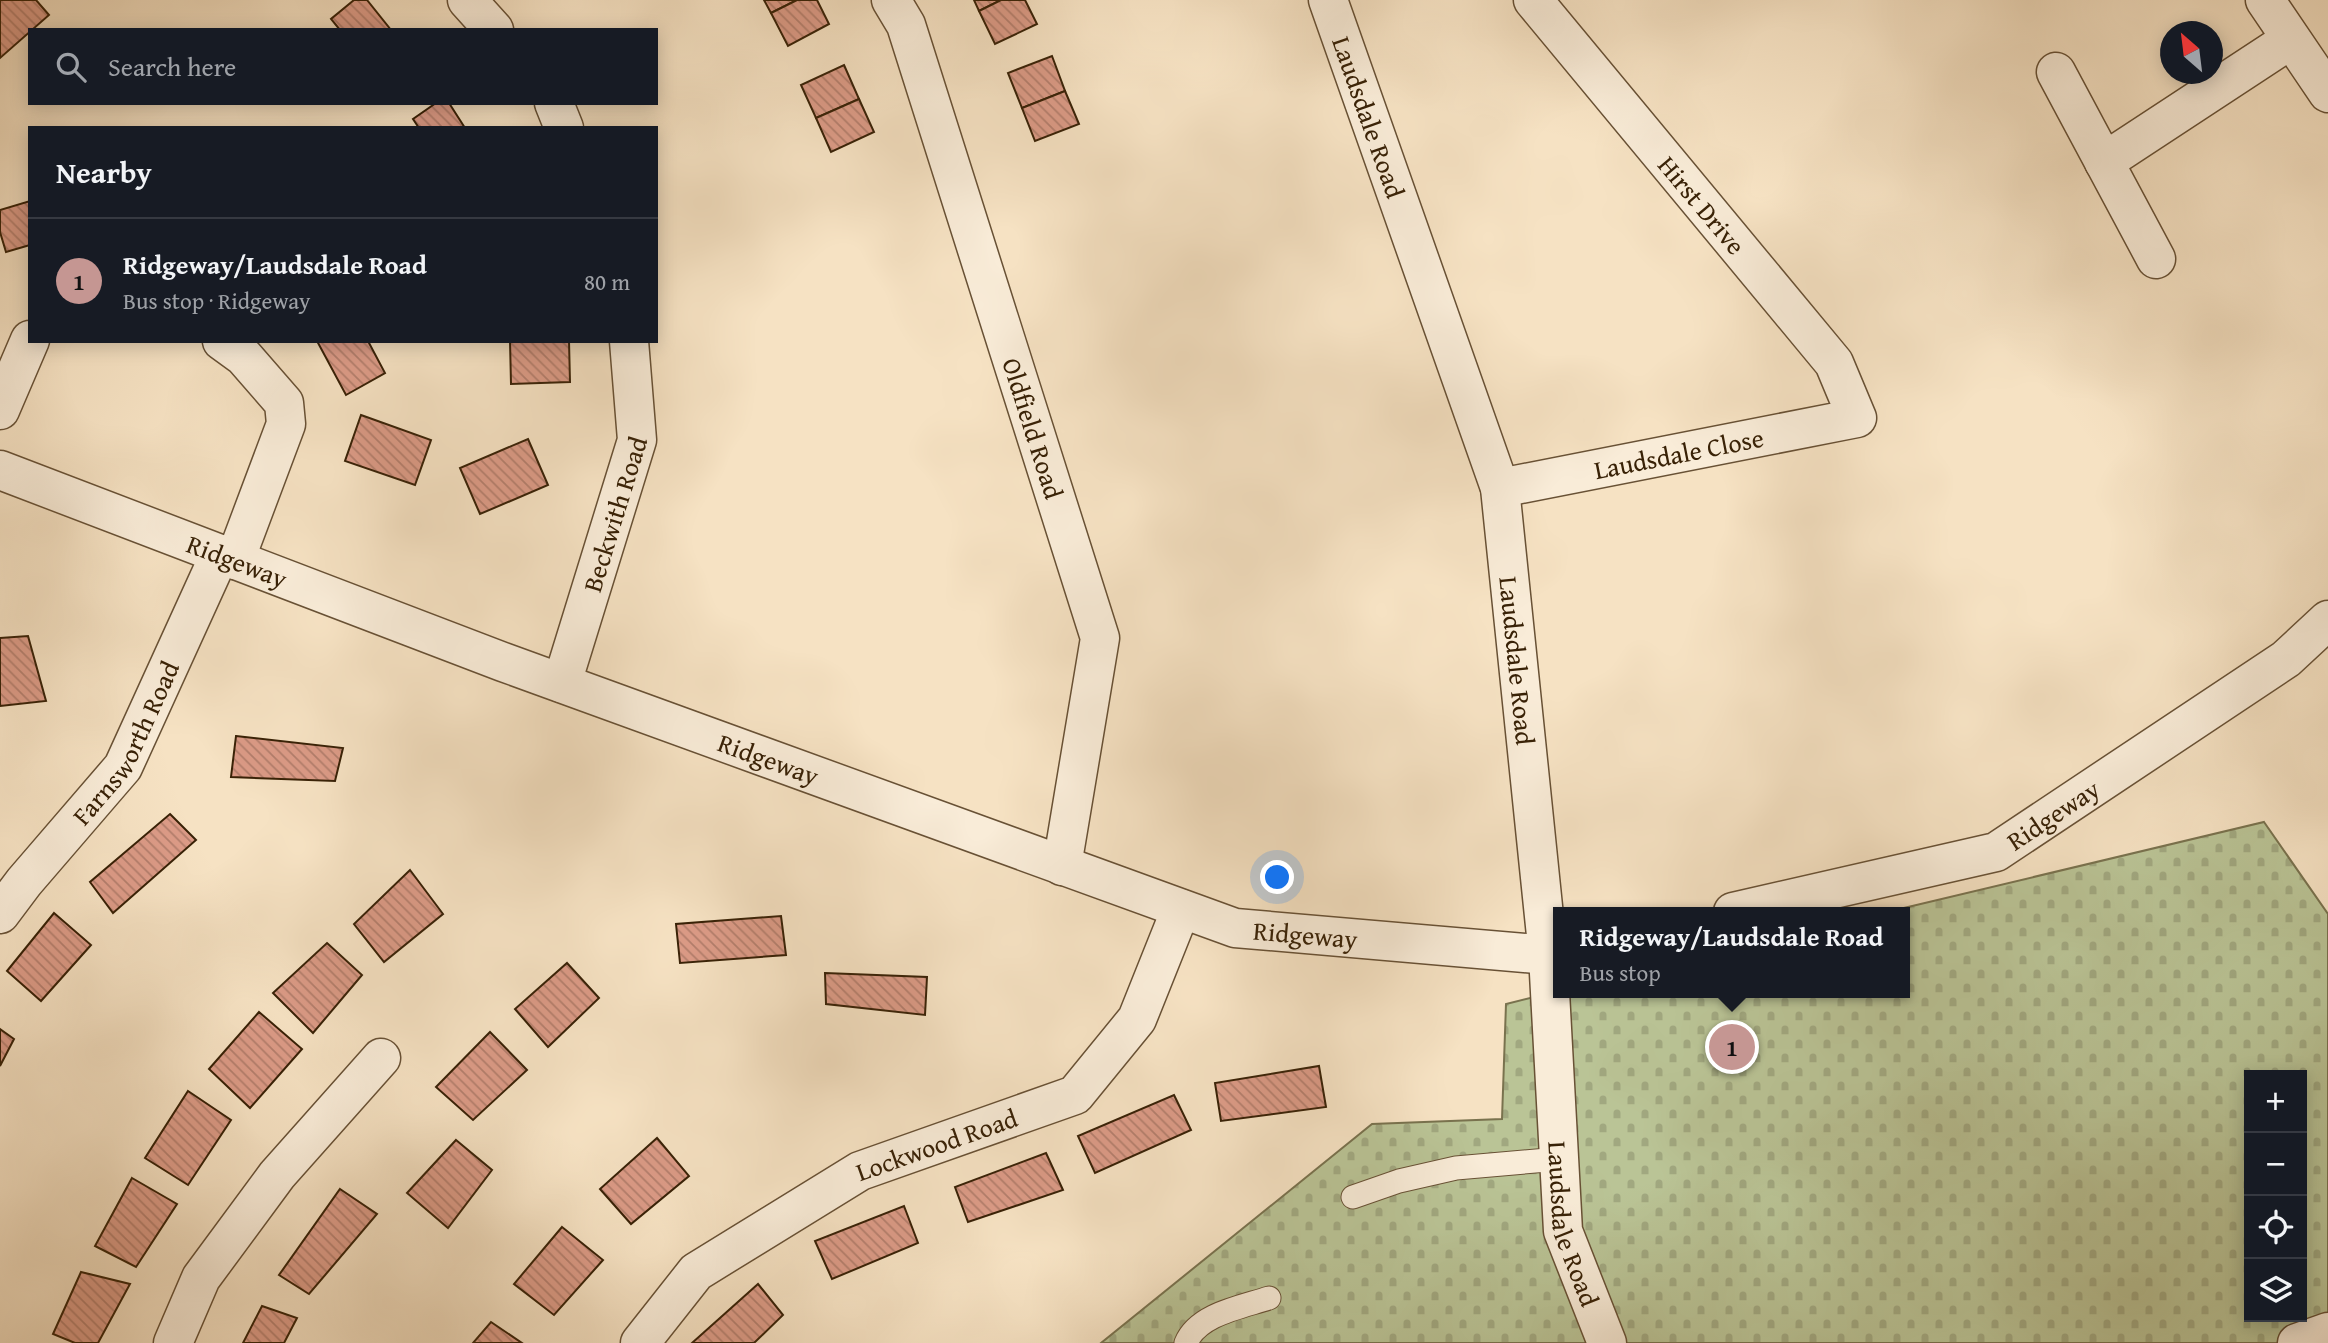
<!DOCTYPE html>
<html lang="en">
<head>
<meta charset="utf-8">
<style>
  body { margin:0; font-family:"Gentium Book Plus",serif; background:#242831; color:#f1f3f6 }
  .controls { position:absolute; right:21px; bottom:21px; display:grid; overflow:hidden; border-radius:0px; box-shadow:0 4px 18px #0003 }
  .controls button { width:63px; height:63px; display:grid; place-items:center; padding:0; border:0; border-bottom:2px solid #363941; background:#171b24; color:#f1f3f6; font:35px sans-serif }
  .compass { position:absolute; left:2160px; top:21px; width:63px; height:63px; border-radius:50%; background:#171b24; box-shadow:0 4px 18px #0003; rotate:332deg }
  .you { position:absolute; left:1278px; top:878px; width:24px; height:24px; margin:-18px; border:5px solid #fff; border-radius:50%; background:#1a73e8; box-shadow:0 0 0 10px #1a73e833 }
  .badge { display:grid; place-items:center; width:46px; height:46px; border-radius:50%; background:#c59692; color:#111; font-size:23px; font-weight:700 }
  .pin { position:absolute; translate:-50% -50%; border:4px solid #fff; box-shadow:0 2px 7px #0006 }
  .popup { position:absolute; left:1553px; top:907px; width:357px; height:91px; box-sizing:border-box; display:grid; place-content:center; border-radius:0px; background:#171b24; filter:drop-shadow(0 2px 5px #0005); font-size:23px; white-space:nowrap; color:#9ea1a6 }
  .popup b { font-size:26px; color:#f1f3f6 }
  .popup::after { content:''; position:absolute; left:50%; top:100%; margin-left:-14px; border:14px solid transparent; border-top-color:#171b24 }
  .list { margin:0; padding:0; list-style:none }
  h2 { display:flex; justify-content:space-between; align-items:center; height:91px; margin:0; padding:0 28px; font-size:30px }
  h2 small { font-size:23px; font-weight:400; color:#9ea1a6 }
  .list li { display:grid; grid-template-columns:46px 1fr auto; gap:21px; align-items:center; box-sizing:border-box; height:126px; padding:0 28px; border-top:2px solid #363941 }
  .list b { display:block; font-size:26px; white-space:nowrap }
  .list p { margin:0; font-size:23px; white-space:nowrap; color:#9ea1a6 }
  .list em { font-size:23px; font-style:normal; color:#9ea1a6 }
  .icon { flex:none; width:38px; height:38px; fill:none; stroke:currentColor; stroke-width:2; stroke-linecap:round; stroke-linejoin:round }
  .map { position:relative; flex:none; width:2328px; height:1343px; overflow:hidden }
  .search { position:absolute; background:#171b24; box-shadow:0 4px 18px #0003; left:28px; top:28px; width:630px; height:77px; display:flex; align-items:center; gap:18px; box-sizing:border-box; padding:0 24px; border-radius:0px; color:#9ea1a6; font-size:26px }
  .panel { position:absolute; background:#171b24; box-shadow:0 4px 18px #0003; left:28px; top:126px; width:630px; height:217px; border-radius:0px }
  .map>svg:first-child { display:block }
  .cemetery { fill:url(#cemetery-stones); stroke:#79724e; stroke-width:2; fill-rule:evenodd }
  .building { fill:url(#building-back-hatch); stroke:#382106; stroke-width:2 }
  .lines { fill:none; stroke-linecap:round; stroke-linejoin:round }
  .lane-casing { stroke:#685135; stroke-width:25 }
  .street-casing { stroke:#685135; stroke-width:41 }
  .lane { stroke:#f9ecd8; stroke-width:23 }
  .street { stroke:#f9ecd8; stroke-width:38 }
  .labels { text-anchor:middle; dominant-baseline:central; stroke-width:5; stroke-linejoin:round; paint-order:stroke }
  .street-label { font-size:26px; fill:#382106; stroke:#f9ecd8 }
</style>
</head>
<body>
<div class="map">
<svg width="2328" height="1343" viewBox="0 0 2328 1343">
  <defs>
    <pattern id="cemetery-stones" width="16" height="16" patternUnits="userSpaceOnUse" patternTransform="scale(1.75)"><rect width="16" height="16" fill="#bac496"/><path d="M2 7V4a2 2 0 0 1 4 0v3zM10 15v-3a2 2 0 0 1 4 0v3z" fill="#a1a880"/></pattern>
    <pattern id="building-back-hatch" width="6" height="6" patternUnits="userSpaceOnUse" patternTransform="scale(1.75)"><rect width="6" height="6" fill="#dc9b87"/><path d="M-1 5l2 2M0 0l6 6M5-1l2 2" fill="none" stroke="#b37e6c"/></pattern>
  </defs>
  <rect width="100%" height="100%" fill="#f6e2c3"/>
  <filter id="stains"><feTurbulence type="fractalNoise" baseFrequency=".00286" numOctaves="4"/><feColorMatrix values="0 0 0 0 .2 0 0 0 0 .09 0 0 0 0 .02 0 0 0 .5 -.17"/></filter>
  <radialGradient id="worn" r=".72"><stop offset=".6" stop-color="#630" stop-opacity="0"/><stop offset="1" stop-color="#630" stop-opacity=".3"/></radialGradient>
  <!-- cemetery -->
  <path class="cemetery" d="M2264,822L2328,914V1343H1101L1372,1124L1502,1119L1506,1004L1559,991L1905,993V912H1887ZM2249,1075H2302V1317H2249Z"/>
  <!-- building -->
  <g class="building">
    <polygon points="0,0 36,0 49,15 0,58"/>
    <polygon points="354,0 367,0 391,30 340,30 331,19"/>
    <polygon points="764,0 797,0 771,13"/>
    <polygon points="797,0 817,0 829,24 788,46 771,13"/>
    <polygon points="974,0 1001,0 979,11"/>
    <polygon points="1001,0 1025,0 1037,24 995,44 979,11"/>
    <polygon points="1052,56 1065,91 1022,108 1008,73"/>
    <polygon points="844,65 859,99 816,118 801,85"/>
    <polygon points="1065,91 1079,124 1035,141 1022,108"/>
    <polygon points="859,99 874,132 831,152 816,118"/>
    <polygon points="436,103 449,103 465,128 419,128 413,119"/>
    <polygon points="30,201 30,245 6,252 0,232 0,210"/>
    <polygon points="317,341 368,341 385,373 346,395"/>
    <polygon points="510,341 569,341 570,382 511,384"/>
    <polygon points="361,415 431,440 415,485 345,461"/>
    <polygon points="528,439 548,485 480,514 460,468"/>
    <polygon points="28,636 46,701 0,706 0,638"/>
    <polygon points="236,736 343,748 335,781 231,777"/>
    <polygon points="170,814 196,840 113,913 90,882"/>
    <polygon points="410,870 443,914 384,962 354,924"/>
    <polygon points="54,913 91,945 41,1001 7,971"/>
    <polygon points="781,916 786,955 680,963 676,924"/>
    <polygon points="327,943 362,975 313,1033 273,993"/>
    <polygon points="567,963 599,998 548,1047 515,1009"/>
    <polygon points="825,973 927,977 925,1015 826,1004"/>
    <polygon points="259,1012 302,1049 250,1108 209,1069"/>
    <polygon points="0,1029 14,1039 0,1066"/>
    <polygon points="490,1032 527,1070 473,1120 436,1087"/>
    <polygon points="1319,1066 1326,1107 1221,1121 1215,1083"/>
    <polygon points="188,1091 231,1120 188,1185 145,1158"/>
    <polygon points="1174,1095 1191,1130 1095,1173 1078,1136"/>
    <polygon points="657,1138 689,1176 631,1224 600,1189"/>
    <polygon points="456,1140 492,1170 448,1228 407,1193"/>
    <polygon points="1046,1153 1063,1190 968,1222 955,1187"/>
    <polygon points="132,1178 177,1204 136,1267 95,1246"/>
    <polygon points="340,1189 377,1214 309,1294 279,1275"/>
    <polygon points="904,1206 918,1243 832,1279 815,1241"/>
    <polygon points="562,1227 603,1260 554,1315 514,1284"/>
    <polygon points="81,1272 130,1284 98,1343 75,1343 53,1334"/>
    <polygon points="758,1284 783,1315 754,1343 692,1343"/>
    <polygon points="262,1306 297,1318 284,1343 243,1343"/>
    <polygon points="491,1322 522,1343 473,1343"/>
  </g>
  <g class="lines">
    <defs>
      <g id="lane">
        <polyline points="1353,1197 1399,1181 1456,1168 1559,1159"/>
        <path d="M1186,1343C1198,1314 1242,1307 1269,1298"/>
      </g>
      <g id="street">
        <polyline points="467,0 494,30"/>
        <path id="s1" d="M891,0L906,25L1100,638L1062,866"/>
        <path id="s2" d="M1328,0L1500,488L1548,955L1563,1231L1607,1343"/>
        <polyline points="2265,0 2328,93"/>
        <polyline points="2056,72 2156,259"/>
        <polyline points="554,103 564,128"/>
        <polyline points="2104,162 2290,40"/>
        <polyline points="222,341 244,357 284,403 286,424 235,560"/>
        <polyline points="0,410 30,340"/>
        <path id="s3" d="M0,470L503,662L1235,928L1548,955L1559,952"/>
        <path id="s4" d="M1500,488L1857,418L1834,363L1533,0"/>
        <path id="s5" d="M562,683L637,440L629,341"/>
        <path id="s6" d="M1733,912L1996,852L2286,659L2328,620"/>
        <path id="s7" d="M0,914L24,882L123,767L220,554"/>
        <polyline points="173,1343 201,1278 277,1175 381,1058"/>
        <path id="s8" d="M640,1343L696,1272L860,1171L1075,1095L1137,1019L1181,909"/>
        <polyline points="2297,1343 2328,1332"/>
      </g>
    </defs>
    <!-- lane casing -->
    <use href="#lane" class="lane-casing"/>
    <!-- street casing -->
    <use href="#street" class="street-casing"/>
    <!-- lane -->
    <use href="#lane" class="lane"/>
    <!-- street -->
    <use href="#street" class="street"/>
  </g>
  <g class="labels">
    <!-- street labels -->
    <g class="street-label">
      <text stroke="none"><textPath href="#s2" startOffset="124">Laudsdale Road</textPath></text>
      <text transform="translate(1702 205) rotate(50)">Hirst Drive</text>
      <text stroke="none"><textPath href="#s1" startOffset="452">Oldfield Road</textPath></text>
      <text stroke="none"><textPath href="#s4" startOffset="182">Laudsdale Close</textPath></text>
      <text stroke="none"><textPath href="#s5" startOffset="177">Beckwith Road</textPath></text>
      <text stroke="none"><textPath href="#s3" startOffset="254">Ridgeway</textPath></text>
      <text stroke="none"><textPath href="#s2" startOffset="691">Laudsdale Road</textPath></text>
      <text stroke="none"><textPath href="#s7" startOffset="214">Farnsworth Road</textPath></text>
      <text stroke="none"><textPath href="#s3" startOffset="821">Ridgeway</textPath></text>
      <text stroke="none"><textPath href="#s6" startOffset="338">Ridgeway</textPath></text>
      <text stroke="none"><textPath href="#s3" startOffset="1388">Ridgeway</textPath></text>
      <text stroke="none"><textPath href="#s8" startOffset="364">Lockwood Road</textPath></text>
      <text stroke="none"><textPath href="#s2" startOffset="1258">Laudsdale Road</textPath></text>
    </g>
  </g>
  <rect width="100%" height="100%" filter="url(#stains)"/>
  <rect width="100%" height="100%" fill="url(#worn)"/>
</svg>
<div class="controls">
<button>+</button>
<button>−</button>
<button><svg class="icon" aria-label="locate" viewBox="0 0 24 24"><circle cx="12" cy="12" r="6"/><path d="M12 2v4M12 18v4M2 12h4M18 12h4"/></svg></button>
<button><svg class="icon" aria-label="layers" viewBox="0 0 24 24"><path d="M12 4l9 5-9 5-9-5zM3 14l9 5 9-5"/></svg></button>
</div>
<svg class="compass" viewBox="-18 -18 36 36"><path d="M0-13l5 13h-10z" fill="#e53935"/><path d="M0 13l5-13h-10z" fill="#9ea1a6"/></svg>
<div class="you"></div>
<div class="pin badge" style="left:1732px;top:1047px">1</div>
<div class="popup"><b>Ridgeway/Laudsdale Road</b>Bus stop</div>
<div class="search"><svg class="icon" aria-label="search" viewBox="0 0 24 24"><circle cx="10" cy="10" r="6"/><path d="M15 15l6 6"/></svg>Search here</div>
<section class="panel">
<h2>Nearby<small></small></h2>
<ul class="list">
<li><span class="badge">1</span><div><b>Ridgeway/Laudsdale Road</b><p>Bus stop · Ridgeway</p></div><em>80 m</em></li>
</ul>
</section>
</div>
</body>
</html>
